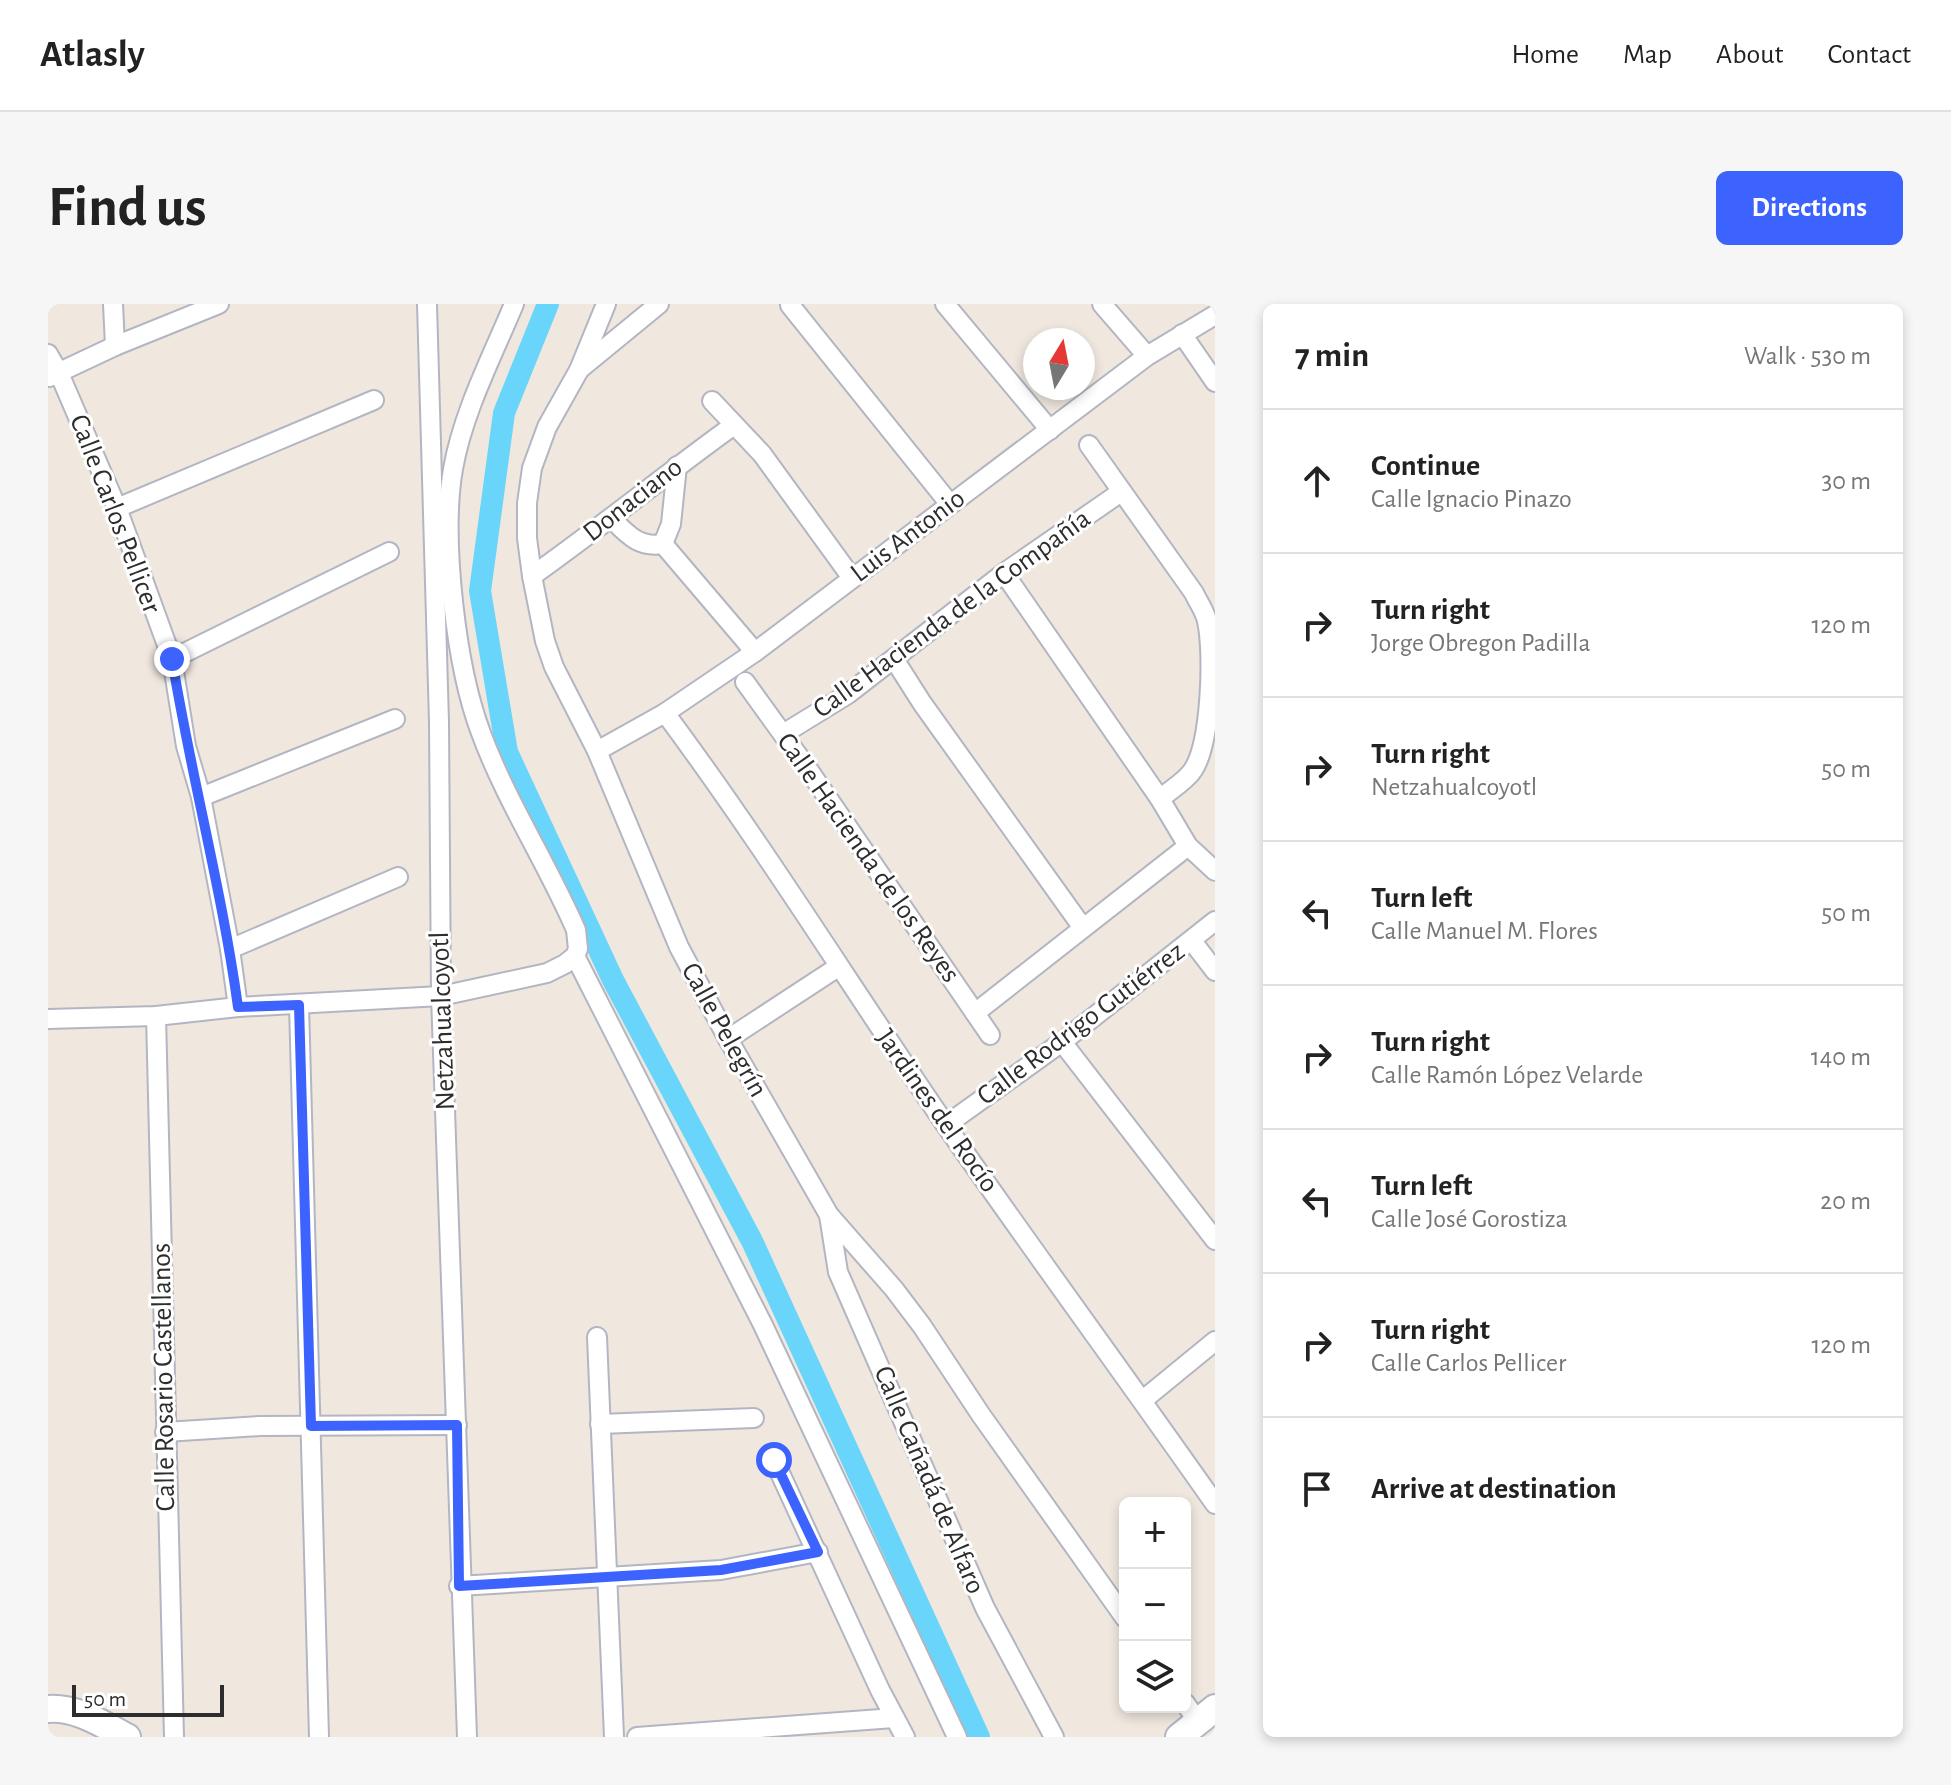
<!DOCTYPE html>
<html lang="en">
<head>
<meta charset="utf-8">
<style>
  body { margin:0; font-family:"Alegreya Sans",sans-serif; background:#f6f6f6; color:#222 }
  .controls { position:absolute; right:24px; bottom:24px; display:grid; overflow:hidden; border-radius:12px; box-shadow:0 4px 12px #0003 }
  .controls button { width:72px; height:72px; display:grid; place-items:center; padding:0; border:0; border-bottom:2px solid #e0e0e0; background:#fff; color:#222; font:40px sans-serif }
  .compass { position:absolute; left:975px; top:24px; width:72px; height:72px; border-radius:50%; background:#fff; box-shadow:0 4px 12px #0003; rotate:10deg }
  .scale { position:absolute; left:24px; bottom:20px; width:152px; box-sizing:border-box; padding-left:8px; border:4px solid #2d2d2d; border-top:0; font-size:22px; line-height:28px; white-space:nowrap; color:#2d2d2d; -webkit-text-stroke:6px #fff; paint-order:stroke }
  .stop { position:absolute; width:24px; height:24px; margin:-18px; border:6px solid #3d63ff; border-radius:50%; background:#fff }
  .stop.end { background:#3d63ff; border-color:#fff; box-shadow:0 2px 8px #0008 }
  .list { margin:0; padding:0; list-style:none }
  h2 { display:flex; justify-content:space-between; align-items:center; height:104px; margin:0; padding:0 32px; font-size:34px }
  h2 small { font-size:26px; font-weight:400; color:#767676 }
  .list li { display:grid; grid-template-columns:52px 1fr auto; gap:24px; align-items:center; box-sizing:border-box; height:144px; padding:0 32px; border-top:2px solid #e0e0e0 }
  .list b { display:block; font-size:30px; white-space:nowrap }
  .list p { margin:0; font-size:26px; white-space:nowrap; color:#767676 }
  .list em { font-size:26px; font-style:normal; color:#767676 }
  .icon { flex:none; width:44px; height:44px; fill:none; stroke:currentColor; stroke-width:2; stroke-linecap:round; stroke-linejoin:round }
  .map { position:relative; flex:none; width:1167px; height:1433px; overflow:hidden; border-radius:12px }
  header { display:flex; align-items:center; gap:48px; box-sizing:border-box; height:112px; padding:0 40px; background:#fff; border-bottom:2px solid #e0e0e0 }
  header strong { font-size:38px }
  nav { display:flex; gap:44px; margin-inline-start:auto; font-size:28px }
  .intro { display:flex; align-items:center; justify-content:space-between; box-sizing:border-box; height:192px; padding:0 48px }
  h1 { margin:0; font-size:56px }
  .button { padding:20px 36px; border-radius:12px; background:#3d63ff; color:#fff; font-size:28px; font-weight:700 }
  main { display:flex; gap:48px; padding:0 48px }
  aside { flex:1; background:#fff; border-radius:12px; box-shadow:0 4px 12px #0003 }
  .map>svg:first-child { display:block }
  .lines { fill:none; stroke-linecap:round; stroke-linejoin:round }
  .canal { stroke:#6ad5fa; stroke-width:22 }
  .street-casing { stroke:#b3b6c2; stroke-width:22 }
  .secondary-casing { stroke:#b3b6c2; stroke-width:30 }
  .street { stroke:#fff; stroke-width:18 }
  .secondary { stroke:#fff; stroke-width:26 }
  .route { stroke:#3d63ff; stroke-width:10 }
  .labels { text-anchor:middle; dominant-baseline:central; stroke-width:6; stroke-linejoin:round; paint-order:stroke }
  .street-label { font-size:28px; fill:#2d2d2d; stroke:#fff }
</style>
</head>
<body>
<header>
<strong>Atlasly</strong>
<nav><a>Home</a><a>Map</a><a>About</a><a>Contact</a></nav>
</header>
<div class="intro"><h1>Find us</h1><a class="button">Directions</a></div>
<main>
<div class="map">
<svg width="1167" height="1433" viewBox="0 0 1167 1433">
  <rect width="100%" height="100%" fill="#f0e8df"/>
  <g class="lines">
    <!-- canal -->
    <polyline class="canal" points="500,0 456,109 432,287 459,448 565,676 704,937 931,1433"/>
    <defs>
      <g id="street">
        <polyline points="65,0 67,42"/>
        <polyline points="379,0 391,418 393,692 419,1433"/>
        <polyline points="558,0 531,66 499,123 484,164 479,199 479,234 484,272 497,337 506,363 549,447 631,643 680,735 781,911 846,985 874,1022 933,1111 1077,1314"/>
        <polyline points="897,0 1002,126"/>
        <polyline points="1054,0 1099,52"/>
        <polyline points="742,1 901,199"/>
        <polyline points="1134,30 1167,78"/>
        <polyline points="0,50 11,69 69,204 124,355 138,442 153,493 182,645 190,703"/>
        <polyline points="533,64 611,0"/>
        <polyline points="1,73 67,42 171,0"/>
        <polyline points="664,97 714,150 804,274"/>
        <path d="M1041,141L1146,289C1150,298 1157,307 1159,317C1166,349 1163,439 1145,466C1138,477 1122,486 1112,495"/>
        <polyline points="69,204 326,96"/>
        <path d="M564,215C580,231 591,244 615,240"/>
        <polyline points="615,240 707,348"/>
        <polyline points="615,240 623,220 629,162"/>
        <polyline points="956,269 1112,495 1140,542 1167,567"/>
        <path d="M484,272C553,223 618,170 686,121"/>
        <polyline points="124,355 341,248"/>
        <polyline points="846,355 874,399 1035,624"/>
        <polyline points="697,378 762,468 942,731"/>
        <path d="M617,409C716,542 803,683 897,820C985,947 1078,1073 1167,1200"/>
        <polyline points="735,430 800,390 956,269 1073,188"/>
        <polyline points="549,447 617,409 707,348 1099,52 1167,11"/>
        <polyline points="153,493 347,415"/>
        <polyline points="1144,637 1167,667"/>
        <polyline points="182,645 350,573"/>
        <polyline points="527,652 715,1021 909,1433"/>
        <polyline points="251,701 271,1433"/>
        <polyline points="927,709 1140,542"/>
        <polyline points="108,712 126,1433"/>
        <path d="M0,715L108,712L190,703L393,692L499,669L517,660L527,652L530,645L528,626C499,559 458,497 433,429C408,363 393,235 405,165C415,108 444,53 466,0"/>
        <polyline points="680,735 790,663"/>
        <polyline points="1014,738 1167,936"/>
        <polyline points="898,821 1014,738 1167,617"/>
        <polyline points="781,911 790,968 937,1304 1006,1433"/>
        <polyline points="549,1033 566,1433"/>
        <polyline points="1095,1096 1167,1037"/>
        <polyline points="552,1120 706,1114"/>
        <polyline points="117,1128 212,1122 409,1121"/>
        <polyline points="726,1156 832,1386 857,1433"/>
        <polyline points="411,1282 673,1266 770,1248"/>
        <polyline points="1137,1399 1150,1418"/>
        <polyline points="589,1433 846,1414"/>
      </g>
      <g id="secondary">
        <path d="M0,1405C29,1403 54,1420 79,1433"/>
        <polyline points="1131,1433 1167,1404"/>
      </g>
    </defs>
    <!-- street casing -->
    <use href="#street" class="street-casing"/>
    <!-- secondary casing -->
    <use href="#secondary" class="secondary-casing"/>
    <!-- street -->
    <use href="#street" class="street"/>
    <!-- secondary -->
    <use href="#secondary" class="secondary"/>
  </g>
  <g class="lines">
    <!-- route -->
    <path class="route" d="M124,355C143,472 174,586 190,703L251,701L263,1122L409,1121L411,1282L673,1266L770,1248L726,1156"/>
  </g>
  <g class="labels">
    <!-- street labels -->
    <g class="street-label">
      <text transform="translate(585 196) rotate(-38)">Donaciano</text>
      <text transform="translate(67 210) rotate(69)">Calle Carlos Pellicer</text>
      <text transform="translate(860 232) rotate(-37)">Luis Antonio</text>
      <text transform="translate(904 310) rotate(-36)">Calle Hacienda de la Compañía</text>
      <text transform="translate(820 554) rotate(55)">Calle Hacienda de los Reyes</text>
      <text transform="translate(395 717) rotate(-92)">Netzahualcoyotl</text>
      <text transform="translate(1033 720) rotate(-37)">Calle Rodrigo Gutiérrez</text>
      <text transform="translate(676 726) rotate(61)">Calle Pelegrín</text>
      <text transform="translate(889 807) rotate(55)">Jardines del Rocío</text>
      <text transform="translate(116 1073) rotate(-91)">Calle Rosario Castellanos</text>
      <text transform="translate(881 1176) rotate(67)">Calle Cañadá de Alfaro</text>
    </g>
  </g>
</svg>
<div class="controls">
<button>+</button>
<button>−</button>
<button><svg class="icon" aria-label="layers" viewBox="0 0 24 24"><path d="M12 4l9 5-9 5-9-5zM3 14l9 5 9-5"/></svg></button>
</div>
<svg class="compass" viewBox="-18 -18 36 36"><path d="M0-13l5 13h-10z" fill="#e53935"/><path d="M0 13l5-13h-10z" fill="#767676"/></svg>
<div class="scale">50 m</div>
<div class="stop" style="left:726px;top:1156px"></div>
<div class="stop end" style="left:124px;top:355px"></div>
</div>
<aside>
<h2>7 min<small>Walk · 530 m</small></h2>
<ul class="list">
<li><svg class="icon" aria-label="ahead" viewBox="0 0 24 24"><path d="M12 20V5M6 11l6-6 6 6"/></svg><div><b>Continue</b><p>Calle Ignacio Pinazo</p></div><em>30 m</em></li>
<li><svg class="icon" aria-label="right" viewBox="0 0 24 24"><path d="M7 20v-9h11M14 6l5 5-5 5"/></svg><div><b>Turn right</b><p>Jorge Obregon Padilla</p></div><em>120 m</em></li>
<li><svg class="icon" aria-label="right" viewBox="0 0 24 24"><path d="M7 20v-9h11M14 6l5 5-5 5"/></svg><div><b>Turn right</b><p>Netzahualcoyotl</p></div><em>50 m</em></li>
<li><svg class="icon" aria-label="left" viewBox="0 0 24 24"><path d="M17 20v-9H6M10 6l-5 5 5 5"/></svg><div><b>Turn left</b><p>Calle Manuel M. Flores</p></div><em>50 m</em></li>
<li><svg class="icon" aria-label="right" viewBox="0 0 24 24"><path d="M7 20v-9h11M14 6l5 5-5 5"/></svg><div><b>Turn right</b><p>Calle Ramón López Velarde</p></div><em>140 m</em></li>
<li><svg class="icon" aria-label="left" viewBox="0 0 24 24"><path d="M17 20v-9H6M10 6l-5 5 5 5"/></svg><div><b>Turn left</b><p>Calle José Gorostiza</p></div><em>20 m</em></li>
<li><svg class="icon" aria-label="right" viewBox="0 0 24 24"><path d="M7 20v-9h11M14 6l5 5-5 5"/></svg><div><b>Turn right</b><p>Calle Carlos Pellicer</p></div><em>120 m</em></li>
<li><svg class="icon" aria-label="arrive" viewBox="0 0 24 24"><path d="M6 21V4h12l-3 4 3 4H6"/></svg><div><b>Arrive at destination</b></div></li>
</ul>
</aside>
</main>
</body>
</html>
